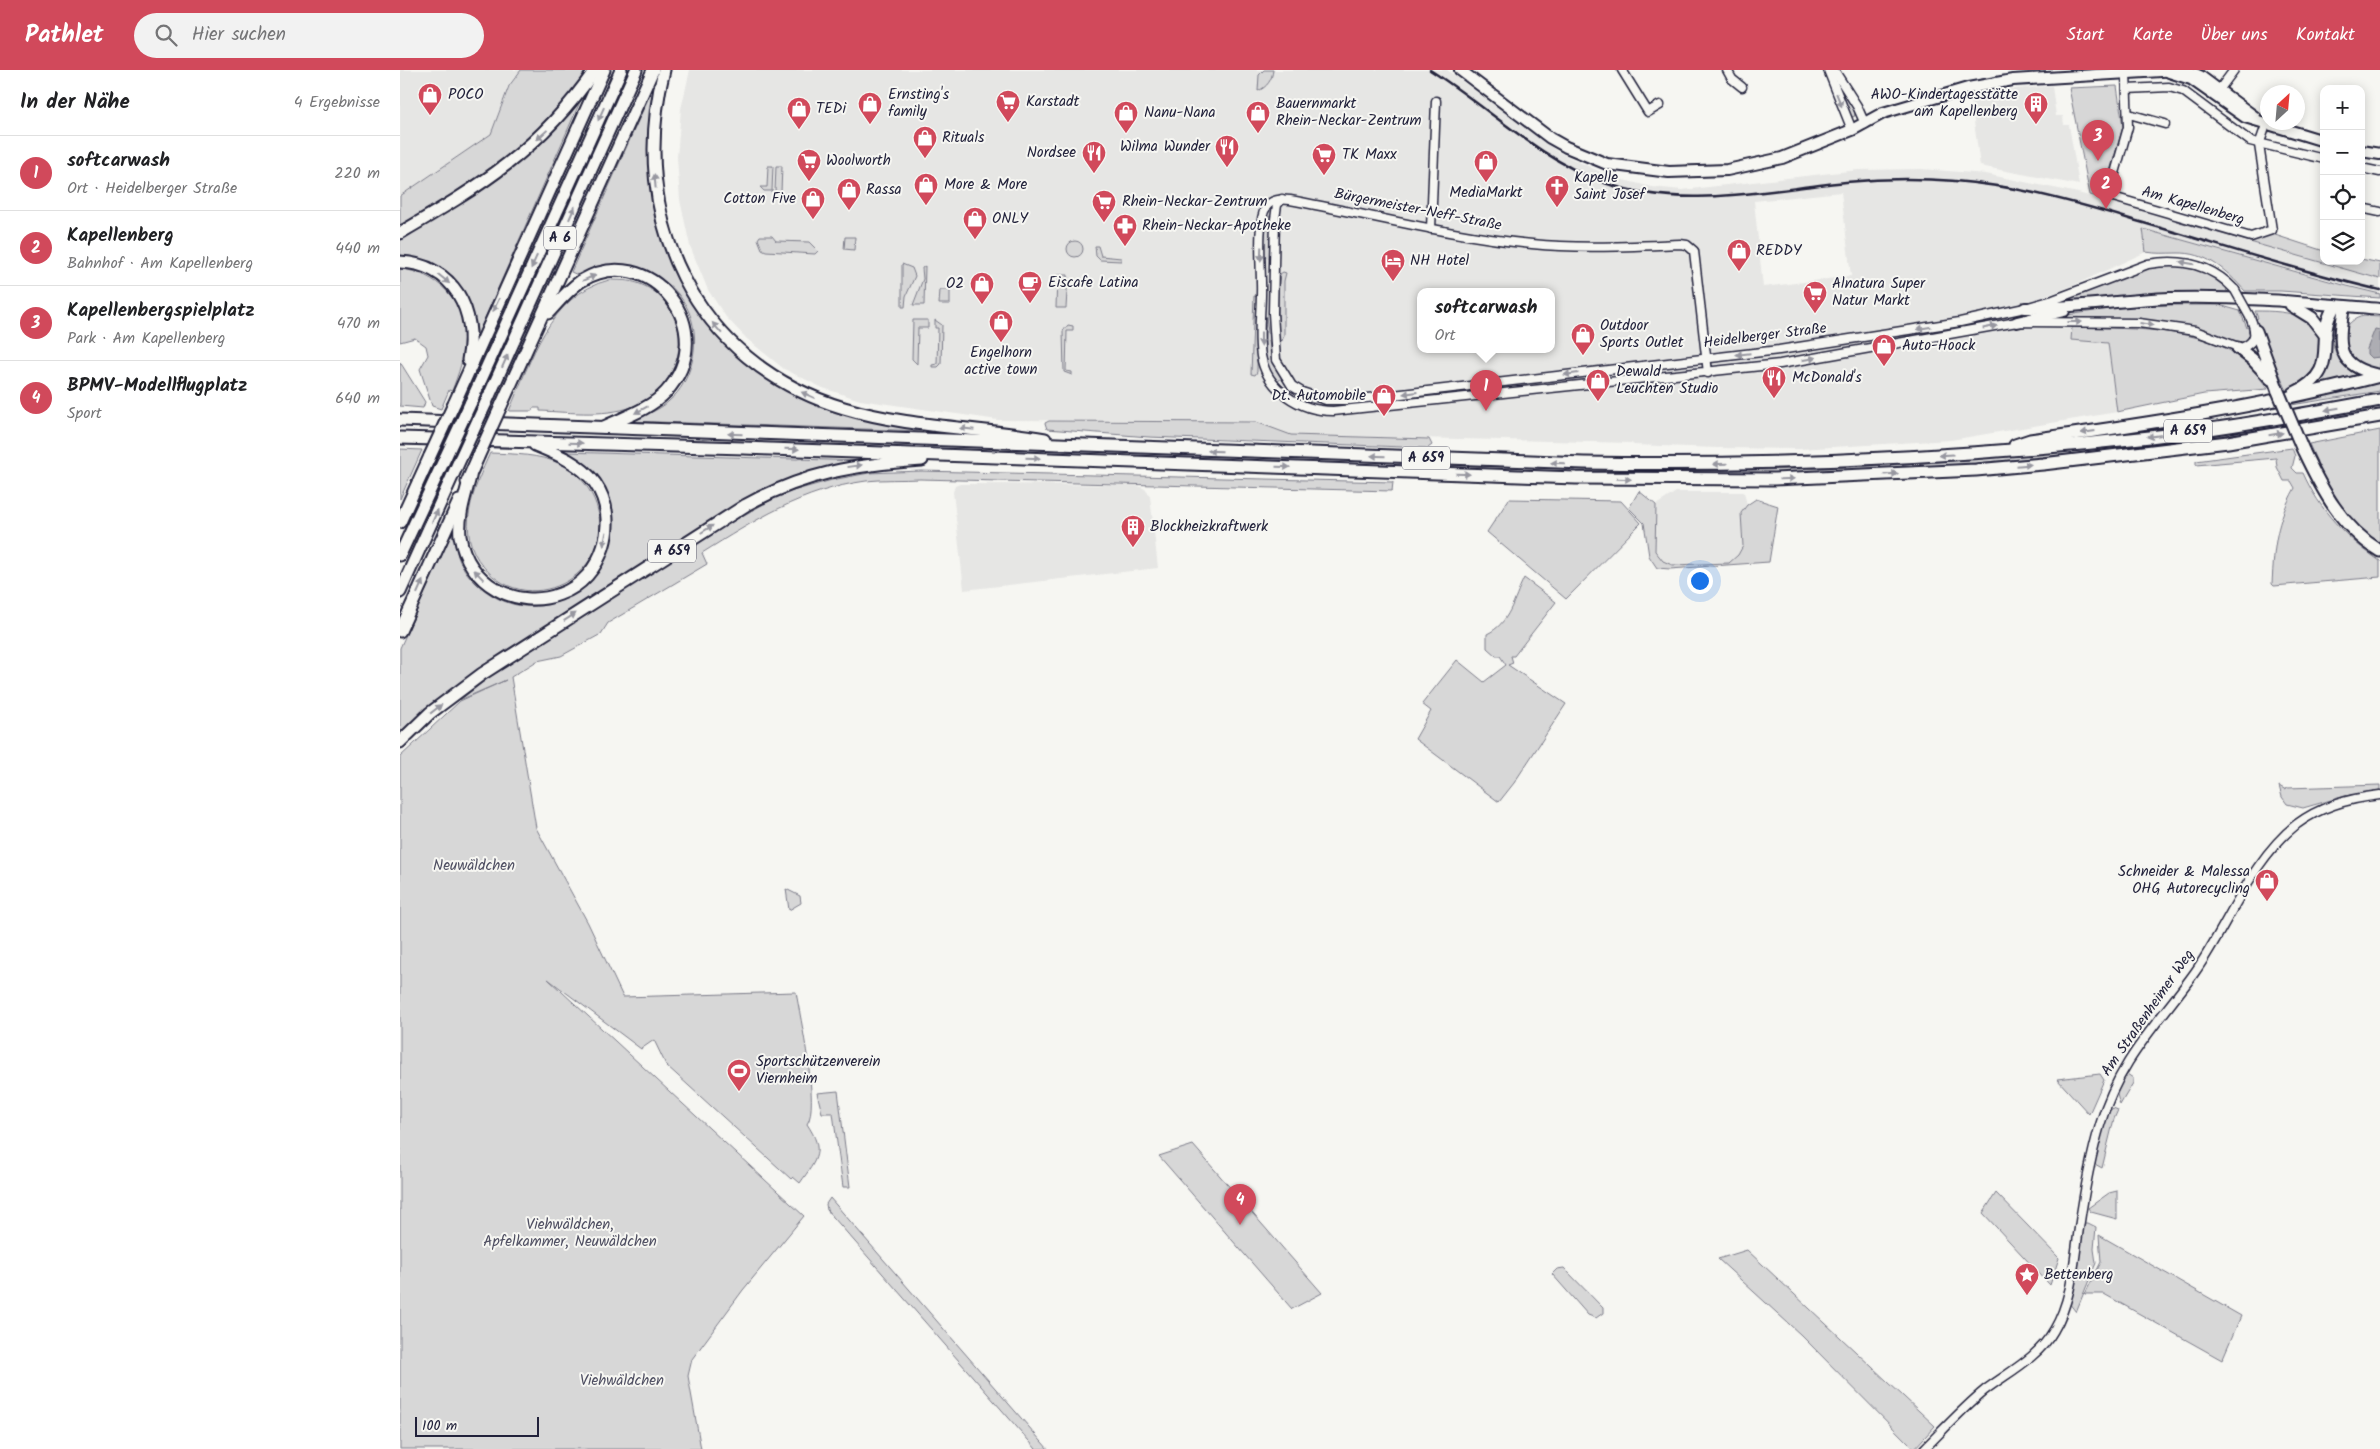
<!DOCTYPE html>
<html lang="de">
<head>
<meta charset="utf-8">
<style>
  body { margin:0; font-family:Kalam,sans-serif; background:#f2f2f2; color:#202124 }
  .controls { position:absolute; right:15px; top:15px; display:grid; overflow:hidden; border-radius:10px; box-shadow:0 2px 12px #0003 }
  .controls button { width:45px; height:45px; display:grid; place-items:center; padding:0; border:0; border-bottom:1px solid #e0e0e0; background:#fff; color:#202124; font:25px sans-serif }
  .compass { position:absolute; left:1860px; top:15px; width:45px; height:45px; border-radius:50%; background:#fff; box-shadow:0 2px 12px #0003; rotate:26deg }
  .scale { position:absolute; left:15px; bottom:12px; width:124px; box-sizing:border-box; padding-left:5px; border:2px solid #22223b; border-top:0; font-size:14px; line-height:18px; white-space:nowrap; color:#22223b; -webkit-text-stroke:4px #f6f6f2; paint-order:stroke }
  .you { position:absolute; left:1299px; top:510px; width:18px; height:18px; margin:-12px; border:4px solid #fff; border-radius:50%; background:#1a73e8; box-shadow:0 0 0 8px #1a73e833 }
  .badge { display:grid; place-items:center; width:32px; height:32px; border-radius:50%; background:#d1495b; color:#fff; font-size:16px; font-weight:700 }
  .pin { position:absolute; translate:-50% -41px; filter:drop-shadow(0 1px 2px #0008) }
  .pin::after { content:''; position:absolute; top:26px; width:18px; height:15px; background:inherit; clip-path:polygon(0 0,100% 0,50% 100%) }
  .popup { position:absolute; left:1017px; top:218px; width:138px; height:65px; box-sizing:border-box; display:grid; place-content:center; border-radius:10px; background:#fff; filter:drop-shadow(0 1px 4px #0005); font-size:16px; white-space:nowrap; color:#757577 }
  .popup b { font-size:19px; color:#202124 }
  .popup::after { content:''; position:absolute; left:50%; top:100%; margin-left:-10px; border:10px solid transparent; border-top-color:#fff }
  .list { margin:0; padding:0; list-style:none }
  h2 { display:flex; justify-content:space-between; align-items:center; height:65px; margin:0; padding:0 20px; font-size:21px }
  h2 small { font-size:16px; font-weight:400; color:#757577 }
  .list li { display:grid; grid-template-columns:32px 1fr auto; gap:15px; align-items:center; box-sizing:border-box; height:75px; padding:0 20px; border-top:1px solid #e0e0e0 }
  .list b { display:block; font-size:19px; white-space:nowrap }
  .list p { margin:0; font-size:16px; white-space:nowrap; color:#757577 }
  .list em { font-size:16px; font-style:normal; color:#757577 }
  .icon { flex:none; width:28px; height:28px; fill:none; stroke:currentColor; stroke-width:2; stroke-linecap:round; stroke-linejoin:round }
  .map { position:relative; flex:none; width:1980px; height:1379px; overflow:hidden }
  header { display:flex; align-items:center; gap:30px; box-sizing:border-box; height:70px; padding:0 25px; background:#d1495b; color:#fff }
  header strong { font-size:24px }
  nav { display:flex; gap:28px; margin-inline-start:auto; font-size:18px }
  .search { width:350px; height:45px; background:#f2f2f2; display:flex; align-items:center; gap:12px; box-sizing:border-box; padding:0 18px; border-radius:28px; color:#757577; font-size:19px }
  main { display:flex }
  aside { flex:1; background:#fff }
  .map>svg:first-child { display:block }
  .built { fill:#e6e6e4; fill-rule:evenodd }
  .green { fill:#d7d7d7; stroke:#7c7c89 }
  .water { fill:#adadb3; stroke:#757583 }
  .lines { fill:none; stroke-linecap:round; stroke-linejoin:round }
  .minor-casing { stroke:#22223b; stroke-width:11 }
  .major-casing { stroke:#22223b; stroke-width:14 }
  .highway-casing { stroke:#22223b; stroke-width:15 }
  .minor { stroke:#f6f6f2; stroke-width:8 }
  .major { stroke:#f6f6f2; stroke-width:10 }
  .highway { stroke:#f6f6f2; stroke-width:11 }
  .rail { stroke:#22223b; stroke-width:2.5 }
  .minor-bridge-casing { stroke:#22223b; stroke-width:11; stroke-linecap:butt }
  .highway-bridge-casing { stroke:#22223b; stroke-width:15; stroke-linecap:butt }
  .minor-bridge { stroke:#f6f6f2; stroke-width:8 }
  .highway-bridge { stroke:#f6f6f2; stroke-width:11 }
  .oneway { fill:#9797a0 }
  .labels { text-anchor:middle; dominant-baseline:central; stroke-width:4; stroke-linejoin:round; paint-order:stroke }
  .shield { fill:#f6f6f2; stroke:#626272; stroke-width:1 }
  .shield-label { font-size:14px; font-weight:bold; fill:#22223b }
  .poi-label { font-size:15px; fill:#22223b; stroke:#f6f6f2; text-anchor:start }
  .street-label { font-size:15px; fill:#22223b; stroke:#f6f6f2 }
  .park-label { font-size:15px; fill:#4f4f62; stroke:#f6f6f2 }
</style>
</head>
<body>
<header>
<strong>Pathlet</strong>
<div class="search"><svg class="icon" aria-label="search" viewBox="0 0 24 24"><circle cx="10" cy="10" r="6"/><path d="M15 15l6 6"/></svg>Hier suchen</div>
<nav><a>Start</a><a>Karte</a><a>Über uns</a><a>Kontakt</a></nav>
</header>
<main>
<aside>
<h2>In der Nähe<small>4 Ergebnisse</small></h2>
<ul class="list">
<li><span class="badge">1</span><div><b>softcarwash</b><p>Ort · Heidelberger Straße</p></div><em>220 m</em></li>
<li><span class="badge">2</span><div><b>Kapellenberg</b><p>Bahnhof · Am Kapellenberg</p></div><em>440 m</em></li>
<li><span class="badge">3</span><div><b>Kapellenbergspielplatz</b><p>Park · Am Kapellenberg</p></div><em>470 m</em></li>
<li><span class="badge">4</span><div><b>BPMV-Modellflugplatz</b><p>Sport</p></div><em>640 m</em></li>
</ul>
</aside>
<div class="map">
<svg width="1980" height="1379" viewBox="0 0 1980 1379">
  <rect width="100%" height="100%" fill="#f6f6f2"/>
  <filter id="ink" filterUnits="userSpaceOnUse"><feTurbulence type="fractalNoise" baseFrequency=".02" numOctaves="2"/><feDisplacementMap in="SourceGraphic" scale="10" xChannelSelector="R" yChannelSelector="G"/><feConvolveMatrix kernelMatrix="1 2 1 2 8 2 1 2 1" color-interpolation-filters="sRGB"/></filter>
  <g filter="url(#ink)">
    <!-- built -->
    <g class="built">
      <polygon points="0,0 121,0 108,16 91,64 0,126"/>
      <path d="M290,0H1047L1158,82L1211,107L1252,117L1282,120L1458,100L1521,99L1586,104L1678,123L1980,209V224L1743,159L1746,182L1670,217L1634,230L1635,258L1672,257L1671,270L1708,273L1717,342L1551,370L1399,379L1317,378L1234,375L1231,373L890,365L856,352L598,350L460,330L423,318L384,299L347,269L326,247L308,220L290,176L280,130L277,87L281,39ZM1441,122L1451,206L1363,217L1354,131ZM1021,222H1151V280H1021Z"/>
      <polygon points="1652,16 1656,46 1663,46 1664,55 1669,55 1679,115 1580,96 1570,22"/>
      <polygon points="560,414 737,415 745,419 750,426 758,498 564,520 553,422 555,416"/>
      <polygon points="1276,422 1344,422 1347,435 1341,443 1343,476 1338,485 1329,493 1272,495 1263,491 1255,481 1256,435"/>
    </g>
    <!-- green -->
    <g class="green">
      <polygon points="121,0 187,0 137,72 139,74 163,51 183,25 77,266 69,235 59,218 0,188 0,126 91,64 109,16"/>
      <path d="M864,0H873C872,10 867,17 858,21L859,5Z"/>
      <path d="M258,6C256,41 251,77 251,112C251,130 257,150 262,167C287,246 348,310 427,337C467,351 511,355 553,362L228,351C242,346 259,341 269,331C281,321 288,307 292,292C309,222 240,176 178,205L171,202Z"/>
      <polygon points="1438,12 1456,40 1454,47 1449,45"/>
      <polygon points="1717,16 1723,57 1702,128 1690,125 1669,18"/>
      <polygon points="368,96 373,96 372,121 364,121 360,117 367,117"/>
      <polygon points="376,96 382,96 381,122 375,121"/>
      <polygon points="871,144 870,188 864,187 865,155"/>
      <polygon points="1777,149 1852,170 1872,164 1924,181 1924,191 1961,191 1961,189 1980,193 1980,209 1776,151"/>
      <path d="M1743,159L1947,216L1980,224V228L1881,221H1845C1826,200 1807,182 1777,183C1765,183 1757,184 1746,182Z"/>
      <polygon points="360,166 372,166 376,171 409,172 418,181 415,184 366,181 362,179 358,169"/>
      <polygon points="445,167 455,167 454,180 444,179"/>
      <circle cx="675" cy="179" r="8"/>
      <polygon points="695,176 698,176 701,186 721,188 721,191 700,190 696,186"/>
      <polygon points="502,194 512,198 515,206 506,226 505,237 502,237"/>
      <polygon points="1782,195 1808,203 1828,219 1826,220 1829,223 1736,225 1651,234 1750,198"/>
      <polygon points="525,196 524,235 513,235 523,209 522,198"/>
      <path d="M0,199C36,202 66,231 65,268C65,287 58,304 52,321L49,320L41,339L32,336L20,299L28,285L26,276L15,268L0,272Z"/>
      <path d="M883,202L886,203L884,211V265L882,271L879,270C878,248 877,226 880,204Z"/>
      <polygon points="657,205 668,205 666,238 656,238"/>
      <path d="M209,210C220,210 230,210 240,214C296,236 289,309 239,334C209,348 171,342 140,341V338H133L132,341H109C131,291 149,225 209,210Z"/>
      <polygon points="540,220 550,220 550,234 539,234"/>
      <polygon points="854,226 858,227 857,302 855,305 851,304"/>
      <path d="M1769,235H1819L1840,241L1847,258L1850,257L1852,263L1846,271L1837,274C1793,251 1740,249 1692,248C1678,248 1659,252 1647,248L1722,237Z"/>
      <path d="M1855,241C1871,241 1890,241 1905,249C1927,262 1925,297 1905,312C1900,316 1893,318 1887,321L1856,249L1858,248Z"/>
      <path d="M866,246L871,287L882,308L878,311C861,294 865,268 866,246Z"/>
      <path d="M1935,246C1936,253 1934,260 1933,266C1932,284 1943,297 1957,305L1920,315L1927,297L1932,249Z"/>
      <path d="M1964,246L1980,247V300C1945,300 1929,253 1964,246Z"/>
      <polygon points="513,250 528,250 528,258 518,258 517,294 512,289"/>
      <polygon points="535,250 542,255 541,294 538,297 532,297 532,295 537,294 538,258 535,258"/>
      <polygon points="668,255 673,256 673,261 667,261 666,301 672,302 672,305 664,302 663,261"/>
      <path d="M1672,257C1720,259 1792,256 1834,283C1848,292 1858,305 1868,319L1804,324L1717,342L1708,273L1671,270Z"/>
      <polygon points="0,292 25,332 23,338 0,336"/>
      <polygon points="1980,310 1980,321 1752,357"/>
      <path d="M1980,336V340C1804,371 1627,393 1448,401C1303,408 1158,401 1014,396L1016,394C1131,398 1246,402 1361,400C1569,396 1776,373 1980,336Z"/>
      <polygon points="649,351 856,352 891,365 1029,369 1032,375 1028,378 749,367 647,359 645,353"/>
      <path d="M1980,360V475C1949,454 1933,426 1915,394L1917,392L1909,374Z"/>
      <path d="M1892,378L1895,386L1892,398L1897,403H1903C1920,441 1946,468 1980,491V507L1874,516L1872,514C1874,476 1876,452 1895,418L1891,411H1884L1877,397L1876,388L1796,395V391Z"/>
      <polygon points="0,379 22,380 0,429"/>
      <path d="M166,382L461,391L402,404L354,426L0,666V578L54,458C57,463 56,475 57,482C59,494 68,506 77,514C162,591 280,451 166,382Z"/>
      <path d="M90,383C114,384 139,384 161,394C176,401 187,414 194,429C224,499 131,555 83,496C54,462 74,418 90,383Z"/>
      <path d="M521,401L993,412L992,421L520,409C502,410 483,409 466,411C402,420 355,450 302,483L307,494L208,553L201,564L161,586L137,591L111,607L136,758L188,853L223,927L396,922C400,946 420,1037 407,1054C425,1081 417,1089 400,1113L393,1107L391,1109L266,995L254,970L241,979L148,909L404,1146L343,1220L292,1289L288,1306L301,1379H0V687L60,631L106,610L60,630L91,606L324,456L382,424L432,410L469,403Z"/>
      <polygon points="1239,421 1256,435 1255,481 1263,491 1272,495 1329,493 1338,485 1343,476 1341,443 1347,435 1356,429 1378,436 1369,492 1270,499 1257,498 1249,486 1244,453 1229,438"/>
      <polygon points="1109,429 1221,431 1241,453 1166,529 1087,462"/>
      <path d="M1124,508L1156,532L1114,586H1111L1113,593L1108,595L1166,634L1114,713L1099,732L1015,669L1031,641L1022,634L1057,590L1084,612L1106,595L1100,586H1096L1087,578V564C1110,553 1113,530 1124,508Z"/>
      <polygon points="1980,715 1980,720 1945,726 1903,738 1887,734 1882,727 1879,716 1886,720 1887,718"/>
      <polygon points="386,819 400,826 401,833 389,840"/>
      <polygon points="1700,1004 1704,1010 1689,1044 1657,1009"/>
      <polygon points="1727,1004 1733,1008 1733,1013 1720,1035 1716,1021"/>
      <polygon points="438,1021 450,1117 443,1117 433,1043 422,1043 417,1023"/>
      <polygon points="1713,1038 1718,1040 1714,1049 1702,1098 1693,1093 1705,1045"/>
      <polygon points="793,1075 922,1223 892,1239 759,1086"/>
      <polygon points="1717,1121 1717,1149 1691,1142 1688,1138 1709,1123"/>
      <polygon points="1596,1123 1659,1188 1650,1215 1583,1143"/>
      <polygon points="430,1128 648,1379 636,1379 427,1140 426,1134"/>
      <polygon points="1683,1153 1688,1153 1696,1157 1694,1179 1696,1193 1676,1242 1669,1233 1678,1196"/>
      <polygon points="1699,1165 1841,1246 1822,1290 1704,1224 1685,1224 1701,1192"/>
      <polygon points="1347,1180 1535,1356 1514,1379 1401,1265 1318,1189"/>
      <polygon points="1164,1198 1203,1238 1203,1243 1196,1248 1188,1245 1152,1204 1157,1199"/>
    </g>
    <!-- water -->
    <polygon class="water" points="1975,259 1980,260 1980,287 1971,288 1967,284 1967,279"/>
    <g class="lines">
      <defs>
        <g id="minor">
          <polyline points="1222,0 1248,42 1260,35"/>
          <polyline points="1327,0 1332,9 1342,17"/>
          <polyline points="1428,0 1452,60"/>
          <polyline points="1434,0 1457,36 1465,54"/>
          <polyline points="1726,3 1728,57 1710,121 1713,127 1851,167 1872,160 1859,75 1866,55"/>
          <polyline points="1727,19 1769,17 1783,21 1850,71 1924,89"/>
          <polyline points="1816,24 1834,0"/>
          <polyline points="1729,44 1765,54"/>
          <polyline points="1961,98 1980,102"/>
          <path d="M882,129L877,135L875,149L873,243L876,290L892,316L902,322L926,330H950L1379,280L1560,252L1625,238L1653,230L1748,194C1782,188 1811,194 1835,220"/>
          <polyline points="1961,138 1980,142"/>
          <polyline points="1031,159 1036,31"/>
          <path d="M1308,303L1294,181L1287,175L1280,174C1231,176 1181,179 1132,174C1050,166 971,145 890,130C881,129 872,129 866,137C857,151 861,195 861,213C862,237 857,262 861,286C867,320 900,341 933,341L1380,294L1617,252L1739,253L1795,261L1841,278C1858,272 1856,261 1850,247"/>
          <path d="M1524,1379C1544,1359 1563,1338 1585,1320C1609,1302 1639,1287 1654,1260C1672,1230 1674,1192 1679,1158C1684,1123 1690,1089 1700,1055C1719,990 1757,955 1795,902C1829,854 1850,791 1897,754C1921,736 1952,728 1980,725"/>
        </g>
        <g id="major">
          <polyline points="1060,0 1150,68 1166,77 1207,94 1269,102 1327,100 1382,88 1452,60 1483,43 1568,18 1613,10 1778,0"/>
          <polyline points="1786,0 1800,6 1855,47"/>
          <polyline points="1769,2 1791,9 1845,47 1924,71"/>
          <polyline points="1961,81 1980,84"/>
          <path d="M1944,236C1938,275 1935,297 1980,305"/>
          <path d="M1625,238C1674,238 1722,230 1770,228C1841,226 1910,233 1980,239"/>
          <polyline points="1617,252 1664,241"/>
        </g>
        <g id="highway">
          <path d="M264,0C227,148 294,293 444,338C510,358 579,357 645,369"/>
          <path d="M0,163C82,115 140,80 195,0"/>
          <path d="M0,192C54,194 78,242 68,290"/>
          <polyline points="1891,235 1912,248 1926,266"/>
          <path d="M148,243C158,232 168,220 181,211C249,169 323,260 266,322C250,339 225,347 204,357"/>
          <polyline points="1856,261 1878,321"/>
          <polyline points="1838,278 1852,289 1871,309"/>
          <path d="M1894,323C1944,300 1912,269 1935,236"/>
          <polyline points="54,334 204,0"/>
          <polyline points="70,334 221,0"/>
          <polyline points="85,335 236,0"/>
          <polyline points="101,336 253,0"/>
          <path d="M0,350L1184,393C1374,396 1561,388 1750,367C1827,358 1904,344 1980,330"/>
          <polyline points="0,368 344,378 1176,408 1374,409 1576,400 1643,394 1828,372 1980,346"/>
          <path d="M1615,375L1630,370C1748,354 1864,336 1980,306"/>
          <path d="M1903,380C1922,420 1941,457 1980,481"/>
          <path d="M70,407C65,426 58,446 60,466C67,513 116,541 160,524C203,509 221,450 195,413C180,393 157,384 135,375"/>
          <polyline points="67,412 78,387"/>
          <polyline points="0,452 30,386"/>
          <polyline points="0,485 46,386"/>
          <polyline points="0,522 61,387"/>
          <polyline points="0,561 59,431"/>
          <path d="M0,672L30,643L82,604L346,435C407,402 454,395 522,390"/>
        </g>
      </defs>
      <!-- minor casing -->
      <use href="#minor" class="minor-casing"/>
      <!-- major casing -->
      <use href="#major" class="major-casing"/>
      <!-- highway casing -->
      <use href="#highway" class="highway-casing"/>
      <!-- minor -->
      <use href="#minor" class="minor"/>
      <!-- major -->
      <use href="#major" class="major"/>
      <!-- highway -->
      <use href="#highway" class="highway"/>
      <!-- rail -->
      <path class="rail" d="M1030,0C1088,37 1138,88 1202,112C1281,141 1366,120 1446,112C1496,107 1547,108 1597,116C1643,123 1688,136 1733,150C1815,173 1897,201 1980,220"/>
      <defs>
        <polyline id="minor-bridge" points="1835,220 1850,247"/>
        <g id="highway-bridge">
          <polyline points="1878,321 1903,380"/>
          <polyline points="30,386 54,334"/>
          <polyline points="46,386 70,334"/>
          <polyline points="61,387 85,335"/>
          <polyline points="78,387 101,336"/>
        </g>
      </defs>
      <!-- minor-bridge casing -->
      <use href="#minor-bridge" class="minor-bridge-casing"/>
      <!-- highway-bridge casing -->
      <use href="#highway-bridge" class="highway-bridge-casing"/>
      <!-- minor-bridge -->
      <use href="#minor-bridge" class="minor-bridge"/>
      <!-- highway-bridge -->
      <use href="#highway-bridge" class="highway-bridge"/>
    </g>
    <!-- one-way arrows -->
    <defs><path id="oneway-solid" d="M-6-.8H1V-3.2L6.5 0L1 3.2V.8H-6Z" transform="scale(1.25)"/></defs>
    <g class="oneway">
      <use href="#oneway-solid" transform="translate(1439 30) rotate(68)"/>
      <use href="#oneway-solid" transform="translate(201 44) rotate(114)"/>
      <use href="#oneway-solid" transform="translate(142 65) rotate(137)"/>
      <use href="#oneway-solid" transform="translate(255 111) rotate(-95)"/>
      <use href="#oneway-solid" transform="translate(172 143) rotate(-66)"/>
      <use href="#oneway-solid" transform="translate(861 184) rotate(92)"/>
      <use href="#oneway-solid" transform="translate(134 192) rotate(114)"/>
      <use href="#oneway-solid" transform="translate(1787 193) rotate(-170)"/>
      <use href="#oneway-solid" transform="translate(189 208) rotate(-23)"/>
      <use href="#oneway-solid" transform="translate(44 209) rotate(40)"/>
      <use href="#oneway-solid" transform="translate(96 235) rotate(115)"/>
      <use href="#oneway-solid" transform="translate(1675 252)"/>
      <use href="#oneway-solid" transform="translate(1747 254) rotate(7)"/>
      <use href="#oneway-solid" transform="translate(1590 257) rotate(-11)"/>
      <use href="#oneway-solid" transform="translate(317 258) rotate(-131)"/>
      <use href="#oneway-solid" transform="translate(1524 258) rotate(170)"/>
      <use href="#oneway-solid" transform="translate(861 269) rotate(90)"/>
      <use href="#oneway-solid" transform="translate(1343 284) rotate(174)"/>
      <use href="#oneway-solid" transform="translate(1409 289) rotate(-10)"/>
      <use href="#oneway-solid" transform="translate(105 291) rotate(-66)"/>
      <use href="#oneway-solid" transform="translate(1171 304) rotate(173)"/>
      <use href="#oneway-solid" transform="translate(1010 323) rotate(173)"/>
      <use href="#oneway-solid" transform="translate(408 325) rotate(-156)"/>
      <use href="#oneway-solid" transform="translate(1932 339) rotate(170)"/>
      <use href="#oneway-solid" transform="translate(241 340) rotate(152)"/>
      <use href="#oneway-solid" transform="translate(567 359) rotate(-174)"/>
      <use href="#oneway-solid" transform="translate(1688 362) rotate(172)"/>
      <use href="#oneway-solid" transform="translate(335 364) rotate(-178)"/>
      <use href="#oneway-solid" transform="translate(1876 364) rotate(-9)"/>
      <use href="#oneway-solid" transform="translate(1754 366) rotate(173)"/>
      <use href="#oneway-solid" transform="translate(176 373) rotate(1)"/>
      <use href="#oneway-solid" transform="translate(392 379) rotate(2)"/>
      <use href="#oneway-solid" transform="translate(815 381) rotate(-178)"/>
      <use href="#oneway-solid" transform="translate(1546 385) rotate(176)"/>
      <use href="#oneway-solid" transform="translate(978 386) rotate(-178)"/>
      <use href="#oneway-solid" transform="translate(633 388) rotate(2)"/>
      <use href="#oneway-solid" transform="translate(1158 393) rotate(-178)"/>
      <use href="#oneway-solid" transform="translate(1320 394) rotate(179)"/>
      <use href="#oneway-solid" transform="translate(1624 395) rotate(-5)"/>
      <use href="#oneway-solid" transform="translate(455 396) rotate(-8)"/>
      <use href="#oneway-solid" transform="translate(883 397) rotate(2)"/>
      <use href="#oneway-solid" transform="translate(1063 404) rotate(2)"/>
      <use href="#oneway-solid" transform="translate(1491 404) rotate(-3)"/>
      <use href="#oneway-solid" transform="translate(1224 409) rotate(1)"/>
      <use href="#oneway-solid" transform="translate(1387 409) rotate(-2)"/>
      <use href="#oneway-solid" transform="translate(35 446) rotate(-66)"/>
      <use href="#oneway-solid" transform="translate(307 459) rotate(-32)"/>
      <use href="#oneway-solid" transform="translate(205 469) rotate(101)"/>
      <use href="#oneway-solid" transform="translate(79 505) rotate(-134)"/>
      <use href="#oneway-solid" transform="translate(20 517) rotate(-66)"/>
      <use href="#oneway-solid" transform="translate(170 547) rotate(-33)"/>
      <use href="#oneway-solid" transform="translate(36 639) rotate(-38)"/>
    </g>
  </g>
  <!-- icons -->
  <defs>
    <symbol id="shop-pin" viewBox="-11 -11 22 30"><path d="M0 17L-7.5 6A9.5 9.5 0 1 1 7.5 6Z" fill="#d1495b" stroke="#f6f6f2"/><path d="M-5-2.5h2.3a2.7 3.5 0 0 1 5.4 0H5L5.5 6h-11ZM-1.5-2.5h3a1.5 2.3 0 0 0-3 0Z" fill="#fff"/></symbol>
    <symbol id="supermarket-pin" viewBox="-11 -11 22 30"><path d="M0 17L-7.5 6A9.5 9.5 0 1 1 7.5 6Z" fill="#d1495b" stroke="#f6f6f2"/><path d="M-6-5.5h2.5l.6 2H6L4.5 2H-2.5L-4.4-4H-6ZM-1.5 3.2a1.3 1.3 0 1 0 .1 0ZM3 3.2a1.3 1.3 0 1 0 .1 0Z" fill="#fff"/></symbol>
    <symbol id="building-pin" viewBox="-11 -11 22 30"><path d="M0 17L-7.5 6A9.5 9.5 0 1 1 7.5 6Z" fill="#d1495b" stroke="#f6f6f2"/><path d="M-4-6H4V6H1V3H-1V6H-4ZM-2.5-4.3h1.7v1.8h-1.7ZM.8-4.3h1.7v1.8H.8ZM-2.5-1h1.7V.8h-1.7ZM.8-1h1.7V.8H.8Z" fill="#fff"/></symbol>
    <symbol id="restaurant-pin" viewBox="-11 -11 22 30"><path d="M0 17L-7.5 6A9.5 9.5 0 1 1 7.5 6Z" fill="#d1495b" stroke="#f6f6f2"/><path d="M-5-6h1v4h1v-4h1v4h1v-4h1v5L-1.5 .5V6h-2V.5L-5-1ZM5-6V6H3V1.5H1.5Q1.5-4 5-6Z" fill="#fff"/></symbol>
    <symbol id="church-pin" viewBox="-11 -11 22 30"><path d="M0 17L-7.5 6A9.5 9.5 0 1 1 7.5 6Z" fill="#d1495b" stroke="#f6f6f2"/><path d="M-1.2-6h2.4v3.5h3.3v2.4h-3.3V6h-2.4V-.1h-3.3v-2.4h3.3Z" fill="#fff"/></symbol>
    <symbol id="pharmacy-pin" viewBox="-11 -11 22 30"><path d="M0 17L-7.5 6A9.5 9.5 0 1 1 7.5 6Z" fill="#d1495b" stroke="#f6f6f2"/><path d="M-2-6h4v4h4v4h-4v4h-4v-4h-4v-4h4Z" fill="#fff"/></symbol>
    <symbol id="hotel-pin" viewBox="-11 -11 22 30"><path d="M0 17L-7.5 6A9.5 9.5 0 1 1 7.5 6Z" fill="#d1495b" stroke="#f6f6f2"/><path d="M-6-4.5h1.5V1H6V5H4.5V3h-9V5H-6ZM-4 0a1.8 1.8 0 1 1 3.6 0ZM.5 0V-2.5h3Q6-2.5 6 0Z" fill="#fff"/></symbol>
    <symbol id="cafe-pin" viewBox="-11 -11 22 30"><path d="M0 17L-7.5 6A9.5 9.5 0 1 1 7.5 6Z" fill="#d1495b" stroke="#f6f6f2"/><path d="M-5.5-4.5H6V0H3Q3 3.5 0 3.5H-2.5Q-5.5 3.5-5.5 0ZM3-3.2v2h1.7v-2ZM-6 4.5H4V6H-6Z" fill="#fff"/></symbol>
    <symbol id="stadium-pin" viewBox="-11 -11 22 30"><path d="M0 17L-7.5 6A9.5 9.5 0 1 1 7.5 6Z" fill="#d1495b" stroke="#f6f6f2"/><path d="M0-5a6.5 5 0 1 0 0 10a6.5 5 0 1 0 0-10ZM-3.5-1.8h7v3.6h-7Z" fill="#fff"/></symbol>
    <symbol id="sight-pin" viewBox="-11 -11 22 30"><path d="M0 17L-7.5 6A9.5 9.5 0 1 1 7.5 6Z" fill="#d1495b" stroke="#f6f6f2"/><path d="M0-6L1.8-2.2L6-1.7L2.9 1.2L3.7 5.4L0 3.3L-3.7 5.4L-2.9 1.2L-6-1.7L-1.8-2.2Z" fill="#fff"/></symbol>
  </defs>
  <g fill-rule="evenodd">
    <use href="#shop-pin" x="16" y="11" width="28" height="38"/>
    <use href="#supermarket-pin" x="594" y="18" width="28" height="38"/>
    <use href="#shop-pin" x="456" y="20" width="28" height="38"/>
    <use href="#building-pin" x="1622" y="20" width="28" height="38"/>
    <use href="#shop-pin" x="385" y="25" width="28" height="38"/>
    <use href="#shop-pin" x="712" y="29" width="28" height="38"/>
    <use href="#shop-pin" x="844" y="29" width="28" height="38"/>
    <use href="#shop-pin" x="511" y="54" width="28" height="38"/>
    <use href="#restaurant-pin" x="813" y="63" width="28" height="38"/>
    <use href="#restaurant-pin" x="680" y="69" width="28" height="38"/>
    <use href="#supermarket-pin" x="910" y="71" width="28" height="38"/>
    <use href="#supermarket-pin" x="395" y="77" width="28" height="38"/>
    <use href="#shop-pin" x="1072" y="78" width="28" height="38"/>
    <use href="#shop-pin" x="512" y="101" width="28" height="38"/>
    <use href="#church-pin" x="1143" y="103" width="28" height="38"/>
    <use href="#shop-pin" x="435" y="106" width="28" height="38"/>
    <use href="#shop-pin" x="399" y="115" width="28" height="38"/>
    <use href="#supermarket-pin" x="690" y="118" width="28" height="38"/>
    <use href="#shop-pin" x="561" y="135" width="28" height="38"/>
    <use href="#pharmacy-pin" x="711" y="142" width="28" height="38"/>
    <use href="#shop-pin" x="1325" y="167" width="28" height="38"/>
    <use href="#hotel-pin" x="979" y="177" width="28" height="38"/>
    <use href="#cafe-pin" x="616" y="199" width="28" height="38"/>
    <use href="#shop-pin" x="568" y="200" width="28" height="38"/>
    <use href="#supermarket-pin" x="1401" y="209" width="28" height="38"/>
    <use href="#shop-pin" x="587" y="238" width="28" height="38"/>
    <use href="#shop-pin" x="1169" y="251" width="28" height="38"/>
    <use href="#shop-pin" x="1470" y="262" width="28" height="38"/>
    <use href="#restaurant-pin" x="1360" y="294" width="28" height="38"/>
    <use href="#shop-pin" x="1184" y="297" width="28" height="38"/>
    <use href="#shop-pin" x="970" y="312" width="28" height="38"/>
    <use href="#building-pin" x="719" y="443" width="28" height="38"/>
    <use href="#shop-pin" x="1853" y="797" width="28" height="38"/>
    <use href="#stadium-pin" x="325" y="987" width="28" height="38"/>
    <use href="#sight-pin" x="1613" y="1191" width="28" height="38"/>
  </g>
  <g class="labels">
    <!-- shield labels -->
    <g class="shield">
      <rect x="144" y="156.5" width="32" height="23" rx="4"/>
      <rect x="1764" y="349.5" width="48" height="23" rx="4"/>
      <rect x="1002" y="376.5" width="48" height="23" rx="4"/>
      <rect x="248" y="469.5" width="48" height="23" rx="4"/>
    </g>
    <g class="shield-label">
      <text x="160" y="168">A 6</text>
      <text x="1788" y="361">A 659</text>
      <text x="1026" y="388">A 659</text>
      <text x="272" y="481">A 659</text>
    </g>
    <!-- poi labels -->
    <g class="poi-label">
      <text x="48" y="25">POCO</text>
      <text x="488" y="25">Ernsting's<tspan x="488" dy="17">family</tspan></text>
      <text x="1618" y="25" text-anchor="end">AWO-Kindertagesstätte<tspan x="1618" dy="17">am Kapellenberg</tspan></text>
      <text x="626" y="32">Karstadt</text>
      <text x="876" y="34">Bauernmarkt<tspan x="876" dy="17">Rhein-Neckar-Zentrum</tspan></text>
      <text x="416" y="39">TEDi</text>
      <text x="744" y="43">Nanu-Nana</text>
      <text x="542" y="68">Rituals</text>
      <text x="810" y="77" text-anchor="end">Wilma Wunder</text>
      <text x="676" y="83" text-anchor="end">Nordsee</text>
      <text x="942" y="85">TK Maxx</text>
      <text x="426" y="91">Woolworth</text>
      <text x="1174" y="108">Kapelle<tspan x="1174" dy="17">Saint Josef</tspan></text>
      <text x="544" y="115">More &amp; More</text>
      <text x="466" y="120">Rassa</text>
      <text x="1086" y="123" text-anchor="middle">MediaMarkt</text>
      <text x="396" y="129" text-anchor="end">Cotton Five</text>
      <text x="722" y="132">Rhein-Neckar-Zentrum</text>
      <text x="592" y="149">ONLY</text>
      <text x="742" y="156">Rhein-Neckar-Apotheke</text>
      <text x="1356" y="181">REDDY</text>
      <text x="1010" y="191">NH Hotel</text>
      <text x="648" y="213">Eiscafe Latina</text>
      <text x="564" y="214" text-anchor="end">O2</text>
      <text x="1432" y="214">Alnatura Super<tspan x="1432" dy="17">Natur Markt</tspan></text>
      <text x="1200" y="256">Outdoor<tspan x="1200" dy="17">Sports Outlet</tspan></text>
      <text x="1502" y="276">Auto-Hoock</text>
      <text x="601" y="283" text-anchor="middle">Engelhorn<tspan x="601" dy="17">active town</tspan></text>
      <text x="1216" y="302">Dewald<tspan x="1216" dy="17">Leuchten Studio</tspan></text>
      <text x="1392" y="308">McDonald's</text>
      <text x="966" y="326" text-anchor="end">Dt. Automobile</text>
      <text x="750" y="457">Blockheizkraftwerk</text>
      <text x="1850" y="802" text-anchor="end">Schneider &amp; Malessa<tspan x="1850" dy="17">OHG Autorecycling</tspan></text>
      <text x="356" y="992">Sportschützenverein<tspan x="356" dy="17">Viernheim</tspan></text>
      <text x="1644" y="1205">Bettenberg</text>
    </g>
    <!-- street labels -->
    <g class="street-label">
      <text transform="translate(1793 136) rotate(16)">Am Kapellenberg</text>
      <text transform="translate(1018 140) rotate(11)">Bürgermeister-Neff-Straße</text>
      <text transform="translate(1365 266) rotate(-7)">Heidelberger Straße</text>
      <text transform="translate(1748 943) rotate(-55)">Am Straßenheimer Weg</text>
    </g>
    <!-- park labels -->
    <g class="park-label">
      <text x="74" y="796">Neuwäldchen</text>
      <text x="170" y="1155">Viehwäldchen,<tspan x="170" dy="17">Apfelkammer, Neuwäldchen</tspan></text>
      <text x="222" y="1311">Viehwäldchen</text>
    </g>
  </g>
</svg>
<div class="controls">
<button>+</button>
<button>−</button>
<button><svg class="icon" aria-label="locate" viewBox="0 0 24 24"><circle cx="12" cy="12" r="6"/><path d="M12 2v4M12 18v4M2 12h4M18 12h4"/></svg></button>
<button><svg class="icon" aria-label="layers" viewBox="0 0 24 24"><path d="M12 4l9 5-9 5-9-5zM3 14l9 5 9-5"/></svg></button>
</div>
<svg class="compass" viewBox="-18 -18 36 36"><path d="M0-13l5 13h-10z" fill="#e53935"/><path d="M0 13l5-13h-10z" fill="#757577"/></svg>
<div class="scale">100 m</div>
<div class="you"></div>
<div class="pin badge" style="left:1086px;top:341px">1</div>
<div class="popup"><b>softcarwash</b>Ort</div>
<div class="pin badge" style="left:1706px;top:139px">2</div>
<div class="pin badge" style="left:1698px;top:91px">3</div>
<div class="pin badge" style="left:840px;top:1155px">4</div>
</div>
</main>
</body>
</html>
